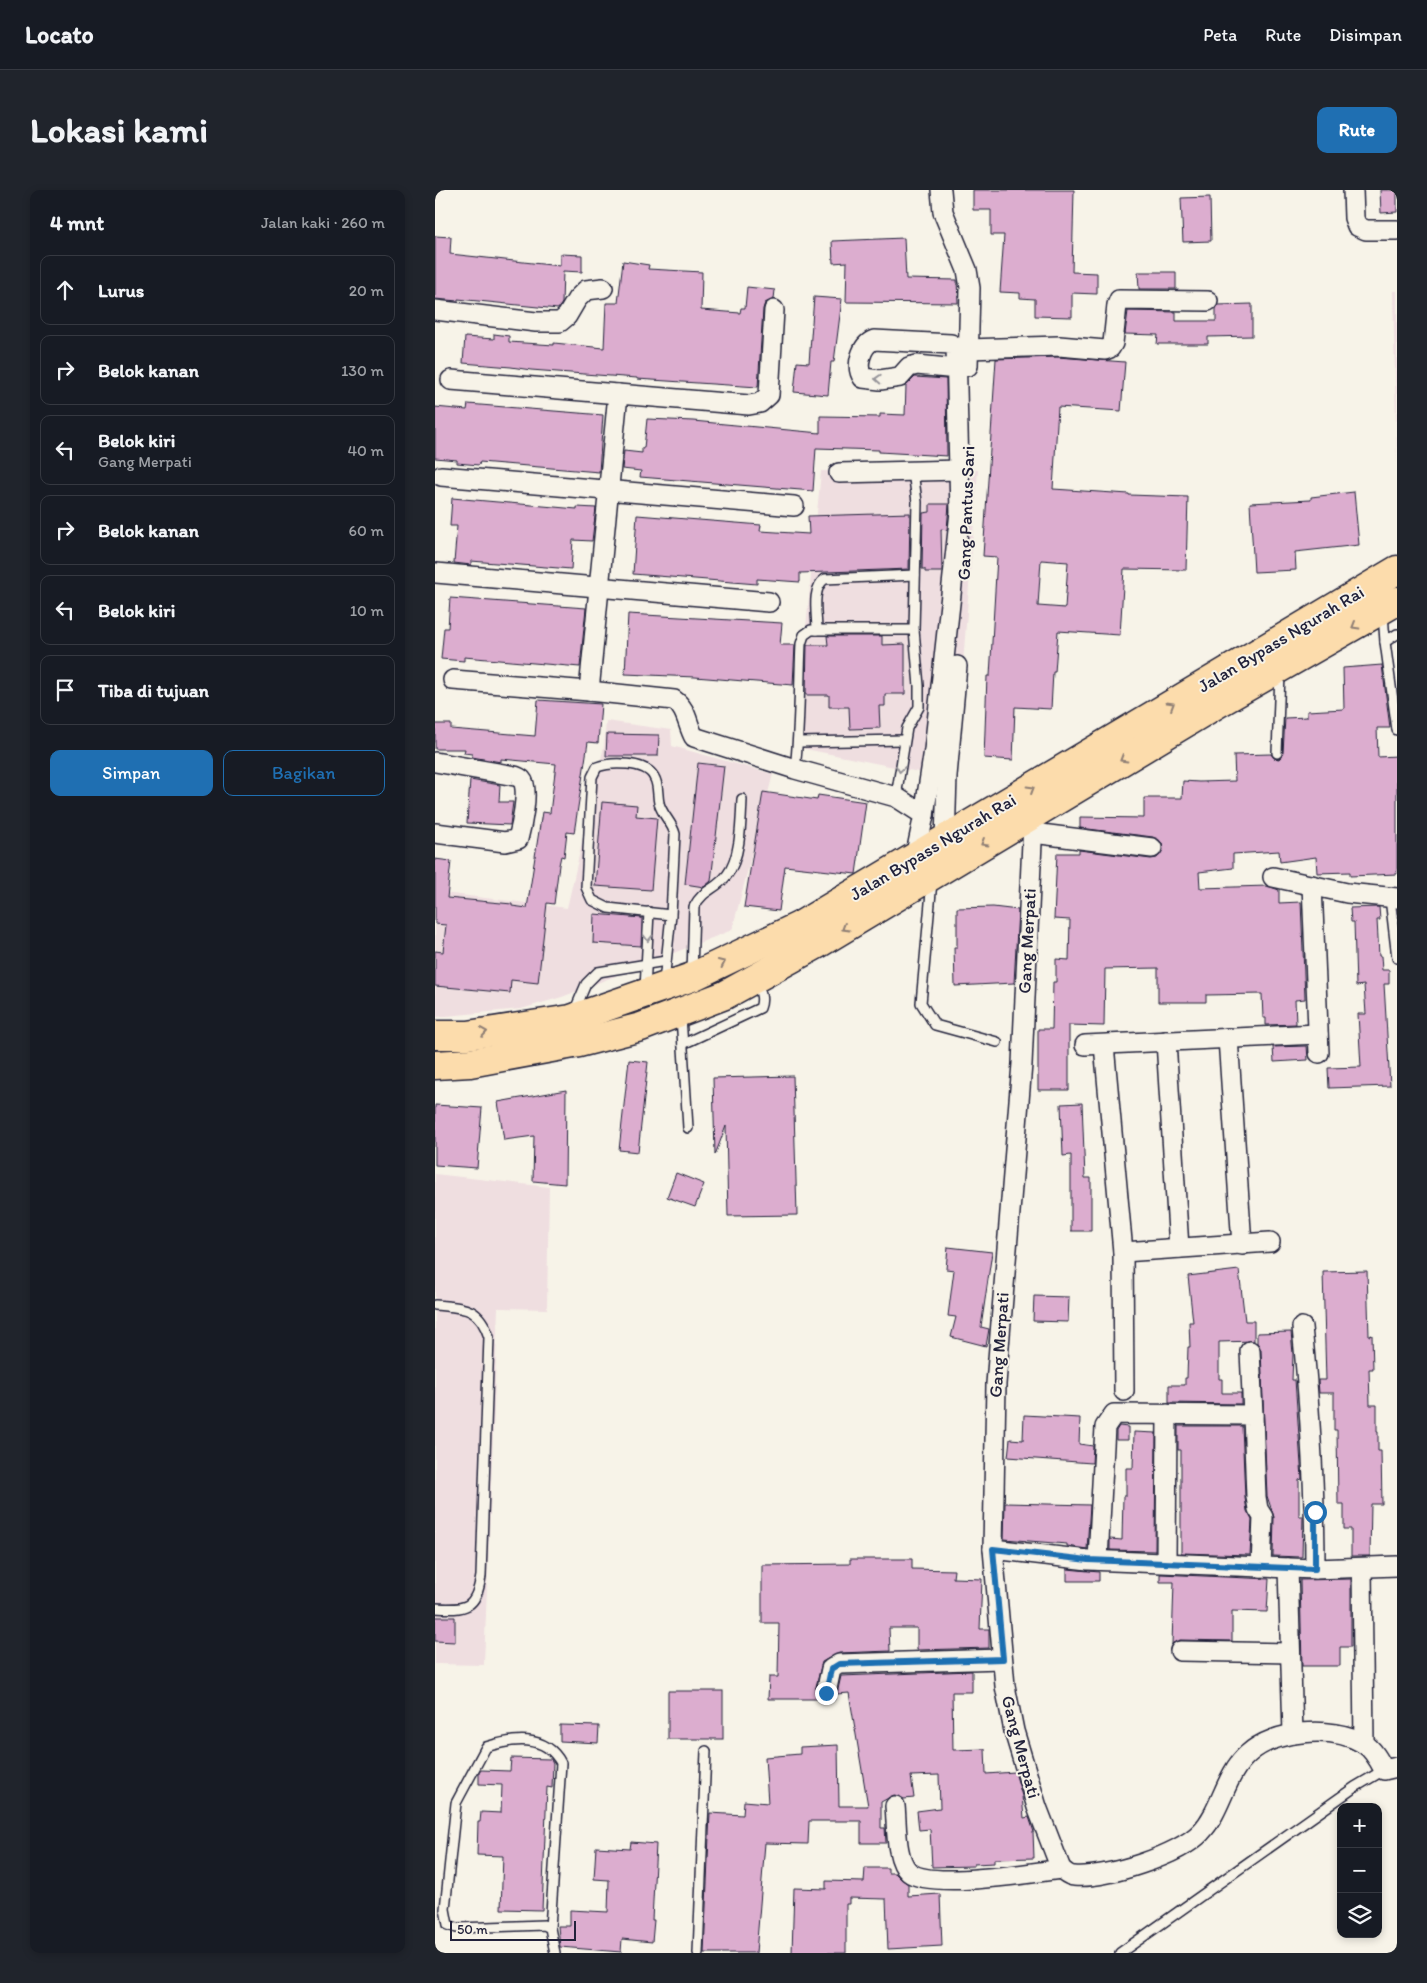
<!DOCTYPE html>
<html lang="id">
<head>
<meta charset="utf-8">
<style>
  body { margin:0; font-family:Itim,sans-serif; background:#20242c; color:#f1f3f6 }
  .controls { position:absolute; right:15px; bottom:15px; display:grid; overflow:hidden; border-radius:10px; box-shadow:0 2px 8px #0003 }
  .controls button { width:45px; height:45px; display:grid; place-items:center; padding:0; border:0; border-bottom:1px solid #363941; background:#171b24; color:#f1f3f6; font:25px sans-serif }
  .scale { position:absolute; left:15px; bottom:12px; width:126px; box-sizing:border-box; padding-left:5px; border:2px solid #22223b; border-top:0; font-size:14px; line-height:18px; white-space:nowrap; color:#22223b; -webkit-text-stroke:4px #f7f3e8; paint-order:stroke }
  .stop { position:absolute; width:15px; height:15px; margin:-11px; border:4px solid #1f6fb2; border-radius:50%; background:#fff }
  .stop.end { background:#1f6fb2; border-color:#fff; box-shadow:0 1px 5px #0008 }
  .list { margin:0; padding:0; list-style:none }
  h2 { display:flex; justify-content:space-between; align-items:center; height:65px; margin:0; padding:0 20px; font-size:21px }
  h2 small { font-size:16px; font-weight:400; color:#9ea1a6 }
  .list li { display:grid; grid-template-columns:32px 1fr auto; gap:15px; align-items:center; box-sizing:border-box; height:70px; margin:0 10px 10px; padding:0 10px; border:1px solid #363941; border-radius:10px }
  .list b { display:block; font-size:19px; white-space:nowrap }
  .list p { margin:0; font-size:16px; white-space:nowrap; color:#9ea1a6 }
  .list em { font-size:16px; font-style:normal; color:#9ea1a6 }
  .actions { display:flex; gap:10px; padding:15px 20px }
  .actions a { flex:1; padding:11px 0; border:1px solid #1f6fb2; border-radius:10px; text-align:center; font-size:18px; color:#1f6fb2 }
  .actions .main { background:#1f6fb2; color:#fff }
  .icon { flex:none; width:28px; height:28px; fill:none; stroke:currentColor; stroke-width:2; stroke-linecap:round; stroke-linejoin:round }
  .map { position:relative; flex:none; width:962px; height:1763px; overflow:hidden; border-radius:10px }
  header { display:flex; align-items:center; gap:30px; box-sizing:border-box; height:70px; padding:0 25px; background:#171b24; border-bottom:1px solid #363941 }
  header strong { font-size:24px }
  nav { display:flex; gap:28px; margin-inline-start:auto; font-size:18px }
  .intro { display:flex; align-items:center; justify-content:space-between; box-sizing:border-box; height:120px; padding:0 30px }
  h1 { margin:0; font-size:35px }
  .button { padding:12px 22px; border-radius:10px; background:#1f6fb2; color:#fff; font-size:18px; font-weight:700 }
  main { display:flex; gap:30px; padding:0 30px }
  aside { flex:1; background:#171b24; border-radius:10px; box-shadow:0 2px 8px #0003 }
  .map>svg:first-child { display:block }
  .built { fill:#efdee0 }
  .building { fill:#dcadcf; stroke:#22223b; fill-rule:evenodd }
  .lines { fill:none; stroke-linecap:round; stroke-linejoin:round }
  .lane-casing { stroke:#22223b; stroke-width:12 }
  .street-casing { stroke:#22223b; stroke-width:22 }
  .highway-casing { stroke:#22223b; stroke-width:31 }
  .lane { stroke:#f7f3e8; stroke-width:9 }
  .street { stroke:#f7f3e8; stroke-width:19 }
  .highway { stroke:#fcdcac; stroke-width:28 }
  .oneway { stroke:#97959a }
  .oneway2 { stroke:#8f7f74 }
  .route { stroke:#1f6fb2; stroke-width:6 }
  .labels { text-anchor:middle; dominant-baseline:central; stroke-width:4; stroke-linejoin:round; paint-order:stroke }
  .street-label { font-size:18px; fill:#22223b; stroke:#f7f3e8 }
</style>
</head>
<body>
<header>
<strong>Locato</strong>
<nav><a>Peta</a><a>Rute</a><a>Disimpan</a></nav>
</header>
<div class="intro"><h1>Lokasi kami</h1><a class="button">Rute</a></div>
<main>
<aside>
<h2>4 mnt<small>Jalan kaki · 260 m</small></h2>
<ul class="list">
<li><svg class="icon" aria-label="ahead" viewBox="0 0 24 24"><path d="M12 20V5M6 11l6-6 6 6"/></svg><div><b>Lurus</b></div><em>20 m</em></li>
<li><svg class="icon" aria-label="right" viewBox="0 0 24 24"><path d="M7 20v-9h11M14 6l5 5-5 5"/></svg><div><b>Belok kanan</b></div><em>130 m</em></li>
<li><svg class="icon" aria-label="left" viewBox="0 0 24 24"><path d="M17 20v-9H6M10 6l-5 5 5 5"/></svg><div><b>Belok kiri</b><p>Gang Merpati</p></div><em>40 m</em></li>
<li><svg class="icon" aria-label="right" viewBox="0 0 24 24"><path d="M7 20v-9h11M14 6l5 5-5 5"/></svg><div><b>Belok kanan</b></div><em>60 m</em></li>
<li><svg class="icon" aria-label="left" viewBox="0 0 24 24"><path d="M17 20v-9H6M10 6l-5 5 5 5"/></svg><div><b>Belok kiri</b></div><em>10 m</em></li>
<li><svg class="icon" aria-label="arrive" viewBox="0 0 24 24"><path d="M6 21V4h12l-3 4 3 4H6"/></svg><div><b>Tiba di tujuan</b></div></li>
</ul>
<div class="actions"><a class="main">Simpan</a><a>Bagikan</a></div>
</aside>
<div class="map">
<svg width="962" height="1763" viewBox="0 0 962 1763">
  <rect width="100%" height="100%" fill="#f7f3e8"/>
  <filter id="ink" filterUnits="userSpaceOnUse"><feTurbulence type="fractalNoise" baseFrequency=".02" numOctaves="2"/><feDisplacementMap in="SourceGraphic" scale="10" xChannelSelector="R" yChannelSelector="G"/><feConvolveMatrix kernelMatrix="1 2 1 2 8 2 1 2 1" color-interpolation-filters="sRGB"/></filter>
  <g filter="url(#ink)">
    <!-- built -->
    <g class="built">
      <polygon points="958,101 962,101 962,276"/>
      <polygon points="543,280 520,577 508,587 356,556 372,428 386,281"/>
      <polygon points="171,531 236,540 237,556 338,584 297,740 127,807 86,819 0,827 0,702 132,718 169,556"/>
      <polygon points="0,984 114,997 112,1119 63,1118 49,1475 0,1474"/>
    </g>
    <!-- building -->
    <g class="building">
      <polygon points="538,0 639,0 637,82 662,83 662,104 637,103 637,127 600,126 600,109 585,108 585,103 565,102 569,45 556,45 556,20 538,20"/>
      <polygon points="945,0 962,0 962,22 946,23"/>
      <polygon points="775,7 776,51 748,52 746,8"/>
      <polygon points="0,46 16,47 15,64 125,76 125,64 147,65 147,82 128,81 127,113 123,119 23,109 23,111 0,109"/>
      <polygon points="469,48 471,89 522,90 523,113 411,112 412,72 398,73 397,51"/>
      <polygon points="188,71 214,75 213,79 267,82 266,120 305,123 306,118 310,118 312,97 340,100 339,109 330,113 328,119 323,197 202,189 202,188 96,180 76,177 28,173 30,147 59,149 59,144 74,146 74,152 119,155 119,153 169,158 171,113 183,113"/>
      <polygon points="703,82 741,82 741,99 704,99"/>
      <polygon points="379,107 407,109 399,172 396,172 393,205 359,202 362,172 374,173"/>
      <polygon points="817,114 817,146 773,147 773,154 722,154 723,145 690,144 693,121 741,122 741,131 781,131 781,119 783,115"/>
      <path d="M622,167L690,172L686,221L623,217L618,299L694,304V305L753,307L751,380L689,379L685,445L623,441L620,482H618L616,519L580,517L578,570L549,568L552,486H555L562,367L548,366L561,169ZM606,370L633,372L630,418L603,416Z"/>
      <polygon points="480,187 511,189 512,266 444,262 444,260 381,258 378,301 205,287 206,281 187,279 189,261 207,263 207,258 209,258 212,229 258,231 385,243 385,226 445,227 445,224 470,225 471,196"/>
      <polygon points="33,214 168,225 164,282 45,272 44,275 22,273 22,270 0,268 0,217 32,220"/>
      <polygon points="919,302 924,355 860,362 861,380 819,382 815,313 876,310 876,307"/>
      <polygon points="17,308 142,319 142,317 161,318 157,351 138,350 136,379 36,371 36,375 19,373 22,336 15,336"/>
      <polygon points="495,314 514,314 512,340 506,339 507,382 490,382 490,379 487,379 488,323 495,322"/>
      <polygon points="475,323 474,379 365,383 365,392 322,389 322,394 198,384 202,325 326,335 325,341 374,344 373,326"/>
      <polygon points="15,408 151,418 145,477 29,467 29,471 6,469 9,438 13,438"/>
      <polygon points="193,424 347,433 345,455 360,455 358,495 260,487 190,484"/>
      <polygon points="392,446 447,446 447,455 470,454 470,504 450,504 450,516 444,516 445,538 415,539 414,517 394,517 394,505 371,505 372,455 393,455"/>
      <polygon points="947,475 955,538 942,538 943,567 962,566 962,684 915,686 915,682 882,683 881,667 845,672 844,661 798,664 798,678 764,682 765,698 833,696 844,700 844,713 866,712 870,809 860,810 861,834 831,835 831,828 828,828 827,804 771,805 771,812 723,812 723,778 670,779 669,836 634,835 634,900 603,900 603,839 617,839 618,792 621,792 621,769 634,770 635,730 619,729 622,663 644,663 644,660 716,669 722,668 728,660 727,653 718,647 645,638 645,627 709,628 709,608 747,608 748,591 764,592 800,591 799,565 836,564 839,568 844,569 848,563 850,528 872,527 872,521 909,519 908,478"/>
      <polygon points="103,510 166,514 163,553 153,552 139,643 132,642 129,667 126,666 124,675 119,714 112,713 103,793 76,790 75,803 0,796 0,761 8,762 11,735 0,734 0,669 16,671 12,708 77,714 77,716 92,718 107,622 115,623 121,574 66,569 66,572 37,567 37,564 29,563 30,559 0,559 0,534 16,534 16,539 100,546"/>
      <polygon points="172,544 224,545 223,566 171,566"/>
      <polygon points="263,573 289,576 276,691 269,697 250,694"/>
      <polygon points="35,590 65,595 64,612 78,612 75,635 32,633"/>
      <polygon points="328,602 382,610 383,605 431,612 421,684 350,676 344,721 309,717"/>
      <polygon points="167,612 202,615 201,626 222,628 216,700 160,696"/>
      <polygon points="558,717 583,720 579,793 520,796 519,757 522,757 522,718"/>
      <polygon points="944,717 945,730 942,730 944,766 946,766 947,780 954,780 954,794 949,794 955,896 894,898 893,878 926,877 923,824 931,824 929,795 921,796 919,732 916,732 915,718"/>
      <polygon points="159,724 207,728 206,756 158,753"/>
      <polygon points="872,856 873,870 839,872 838,857"/>
      <polygon points="194,870 213,872 203,962 184,960"/>
      <polygon points="358,886 362,1025 293,1026 291,936 280,965 278,888"/>
      <polygon points="131,900 130,994 98,991 99,946 69,950 63,912"/>
      <polygon points="647,913 650,988 656,988 656,1041 636,1041 636,965 628,966 626,914"/>
      <polygon points="0,915 47,918 42,978 0,975"/>
      <polygon points="241,983 269,994 260,1017 232,1007"/>
      <polygon points="513,1057 557,1062 546,1137 554,1139 551,1156 516,1147 521,1127 513,1126 519,1080 511,1079"/>
      <polygon points="804,1080 810,1131 819,1131 819,1151 784,1152 784,1189 787,1189 787,1203 806,1203 806,1214 734,1213 734,1195 750,1195 750,1188 752,1188 753,1157 755,1157 754,1132 758,1132 753,1086"/>
      <polygon points="932,1081 934,1146 937,1145 938,1179 934,1179 935,1215 942,1215 942,1242 943,1242 943,1261 946,1261 947,1314 936,1314 935,1366 916,1366 916,1339 909,1339 909,1314 903,1314 902,1240 899,1240 899,1203 884,1203 883,1190 891,1190 888,1082"/>
      <polygon points="599,1106 634,1107 633,1132 598,1131"/>
      <polygon points="856,1142 858,1164 857,1190 860,1190 867,1289 864,1290 864,1326 868,1326 867,1367 838,1366 839,1327 832,1306 826,1160 822,1153 822,1143"/>
      <polygon points="589,1225 645,1228 644,1254 658,1256 657,1273 573,1267 575,1249 588,1250"/>
      <polygon points="684,1236 693,1237 693,1250 681,1250 681,1241"/>
      <polygon points="743,1236 807,1236 810,1308 812,1321 817,1330 815,1365 746,1363 746,1260 743,1260"/>
      <polygon points="699,1242 721,1243 720,1361 675,1360 675,1349 687,1350 688,1306 691,1306 691,1278 698,1278"/>
      <polygon points="570,1313 655,1315 652,1359 632,1356 632,1354 569,1349"/>
      <polygon points="415,1369 477,1369 477,1379 519,1380 518,1388 547,1389 545,1439 554,1439 554,1458 482,1460 482,1438 454,1438 455,1461 404,1463 387,1472 380,1501 382,1509 333,1509 334,1487 343,1487 344,1433 327,1433 327,1375 415,1374"/>
      <polygon points="632,1379 664,1382 664,1391 632,1391"/>
      <polygon points="725,1384 834,1389 832,1422 797,1421 797,1451 745,1450 737,1454 739,1392 725,1392"/>
      <polygon points="916,1389 916,1457 905,1457 905,1476 867,1476 865,1390"/>
      <polygon points="0,1427 20,1427 20,1452 0,1451"/>
      <polygon points="537,1481 537,1502 517,1502 518,1560 550,1559 551,1584 580,1582 587,1606 589,1628 594,1627 599,1642 598,1642 599,1668 559,1669 559,1673 539,1674 539,1676 497,1677 495,1639 484,1640 482,1621 505,1618 504,1585 476,1586 479,1608 469,1609 464,1606 459,1605 446,1612 446,1638 450,1638 451,1653 426,1653 426,1631 374,1631 373,1654 330,1653 321,1763 269,1763 275,1623 308,1625 309,1611 333,1613 330,1567 365,1564 365,1557 403,1555 404,1616 433,1616 414,1503 402,1504 406,1486"/>
      <rect x="233" y="1501" width="55" height="48"/>
      <polygon points="125,1535 164,1536 163,1553 125,1551"/>
      <polygon points="76,1568 116,1569 118,1573 117,1598 112,1597 107,1720 66,1719 68,1666 42,1665 43,1632 45,1632 46,1622 66,1623 67,1595 44,1594 44,1583 46,1580 75,1581"/>
      <polygon points="196,1652 221,1654 217,1730 219,1730 217,1752 187,1749 186,1762 125,1757 123,1736 135,1736 135,1720 173,1722 174,1690 159,1689 161,1657 195,1659"/>
      <polygon points="430,1678 453,1678 453,1683 460,1683 466,1689 473,1694 473,1706 505,1704 507,1756 453,1759 451,1709 414,1708 414,1714 411,1714 411,1763 357,1763 359,1698 391,1699 391,1691 429,1692"/>
    </g>
    <g class="lines">
      <defs>
        <g id="lane">
          <polyline points="948,423 950,452 962,540"/>
          <path d="M382,440C382,425 376,398 390,389L480,385"/>
          <polyline points="950,452 962,444"/>
          <polyline points="364,552 469,550"/>
          <polyline points="842,563 845,484"/>
          <path d="M360,579C365,538 364,496 366,454L369,445L376,440H479"/>
          <polyline points="461,607 472,538 484,517 484,496 479,440 482,312 478,281"/>
          <polyline points="497,691 486,813 500,835 562,852"/>
          <polyline points="955,708 962,768"/>
          <path d="M257,784L259,717C268,699 281,700 292,685C306,668 306,630 307,609"/>
          <path d="M229,792L236,725L240,644C237,632 227,625 224,613C222,604 224,595 219,587C211,571 175,572 162,577L157,587L151,697L157,710L173,718L236,725"/>
          <polyline points="210,799 214,722"/>
          <polyline points="139,822 151,794 163,782 231,771"/>
          <polyline points="246,826 253,938"/>
          <path d="M248,854L325,818C329,808 325,801 321,791"/>
          <path d="M0,1115C29,1118 44,1116 54,1147L46,1386C41,1419 31,1420 0,1418"/>
          <path d="M115,1738L109,1735L22,1738L13,1735L10,1719L21,1613L51,1557C77,1549 110,1543 126,1573L115,1738L120,1763"/>
          <polyline points="263,1763 271,1561"/>
          <polyline points="685,1763 920,1597 949,1580"/>
        </g>
        <g id="street">
          <polyline points="506,0 508,22 532,80 535,98 533,176"/>
          <polyline points="918,0 919,28 922,36 931,40 962,40"/>
          <polyline points="0,120 101,132 125,132 132,126 142,109 151,100 168,98"/>
          <polyline points="533,159 624,156 670,160 675,158 678,153 682,115 684,110 773,111"/>
          <polyline points="16,190 314,215 325,213 334,205 339,120"/>
          <polyline points="404,283 525,280"/>
          <polyline points="6,286 359,316"/>
          <polyline points="1,383 334,412"/>
          <path d="M18,490L154,501L239,510C252,519 252,534 259,547L360,579L461,607L489,625L480,668"/>
          <polyline points="154,501 183,204"/>
          <path d="M0,572L80,586C81,586 87,589 87,590C95,598 86,638 83,649L70,652L0,643"/>
          <polyline points="600,622 597,652 587,874 561,1194 558,1359 570,1496 579,1541 602,1617 626,1679"/>
          <path d="M489,625L499,560L525,322L521,157L516,154L439,150C426,155 420,177 428,188L445,190L465,187L474,177L482,175L522,179"/>
          <polyline points="598,643 717,658"/>
          <polyline points="510,650 512,586 522,476"/>
          <polyline points="838,687 912,703 962,708"/>
          <polyline points="877,695 884,863"/>
          <polyline points="793,848 807,1055"/>
          <polyline points="731,851 744,1058"/>
          <polyline points="650,855 883,844"/>
          <polyline points="669,855 688,1062 689,1201"/>
          <polyline points="688,1062 835,1052"/>
          <path d="M867,1137C875,1218 880,1299 880,1379"/>
          <polyline points="815,1161 818,1225"/>
          <polyline points="558,1359 653,1370 826,1377 880,1379 962,1376"/>
          <polyline points="663,1370 670,1237 679,1224 818,1225 821,1307 823,1319 828,1327 826,1377"/>
          <polyline points="731,1372 732,1224"/>
          <polyline points="853,1378 858,1544"/>
          <polyline points="927,1378 929,1554"/>
          <polyline points="745,1461 855,1463"/>
          <polyline points="391,1503 396,1479 404,1474 567,1469"/>
          <path d="M460,1616C462,1634 460,1670 474,1682C494,1699 598,1683 626,1679C630,1682 634,1686 639,1686C670,1689 745,1665 766,1642C787,1620 790,1584 813,1564C839,1540 897,1535 928,1553C938,1559 944,1570 949,1580L962,1577"/>
        </g>
        <g id="highway">
          <polyline points="0,845 33,845 136,829 257,787 364,736 962,380"/>
          <polyline points="0,875 35,873 144,853 206,837 290,805 383,754 782,514 962,411"/>
        </g>
      </defs>
      <!-- lane casing -->
      <use href="#lane" class="lane-casing"/>
      <!-- street casing -->
      <use href="#street" class="street-casing"/>
      <!-- highway casing -->
      <use href="#highway" class="highway-casing"/>
      <!-- lane -->
      <use href="#lane" class="lane"/>
      <!-- street -->
      <use href="#street" class="street"/>
      <!-- highway -->
      <use href="#highway" class="highway"/>
    </g>
    <!-- one-way arrows -->
    <defs><path id="oneway-chevron" d="M-2-3.5L2.5 0L-2 3.5" fill="none" stroke-width="1.6" stroke-linecap="round" stroke-linejoin="round" transform="scale(1.25)"/></defs>
    <g class="oneway">
      <use href="#oneway-chevron" transform="translate(443 189) rotate(-177)"/>
      <use href="#oneway-chevron" transform="translate(465 579) rotate(98)"/>
      <use href="#oneway-chevron" transform="translate(213 748) rotate(92)"/>
    </g>
    <g class="oneway2">
      <use href="#oneway-chevron" transform="translate(920 436) rotate(150)"/>
      <use href="#oneway-chevron" transform="translate(736 515) rotate(-31)"/>
      <use href="#oneway-chevron" transform="translate(688 569) rotate(149)"/>
      <use href="#oneway-chevron" transform="translate(596 599) rotate(-31)"/>
      <use href="#oneway-chevron" transform="translate(549 653) rotate(149)"/>
      <use href="#oneway-chevron" transform="translate(410 738) rotate(149)"/>
      <use href="#oneway-chevron" transform="translate(287 773) rotate(-25)"/>
      <use href="#oneway-chevron" transform="translate(49 842) rotate(-9)"/>
    </g>
  </g>
  <g class="lines" filter="url(#ink)">
    <!-- route -->
    <polyline class="route" points="391,1503 396,1479 404,1474 568,1469 558,1359 653,1370 880,1379 880,1322"/>
  </g>
  <g class="labels">
    <!-- street labels -->
    <g class="street-label">
      <text transform="translate(531 323) rotate(-88)">Gang Pantus Sari</text>
      <text transform="translate(846 449) rotate(-31)">Jalan Bypass Ngurah Rai</text>
      <text transform="translate(498 657) rotate(-31)">Jalan Bypass Ngurah Rai</text>
      <text transform="translate(592 751) rotate(-87)">Gang Merpati</text>
      <text transform="translate(564 1155) rotate(-86)">Gang Merpati</text>
      <text transform="translate(586 1557) rotate(75)">Gang Merpati</text>
    </g>
  </g>
</svg>
<div class="controls">
<button>+</button>
<button>−</button>
<button><svg class="icon" aria-label="layers" viewBox="0 0 24 24"><path d="M12 4l9 5-9 5-9-5zM3 14l9 5 9-5"/></svg></button>
</div>
<div class="scale">50 m</div>
<div class="stop" style="left:880px;top:1322px"></div>
<div class="stop end" style="left:391px;top:1503px"></div>
</div>
</main>
</body>
</html>
